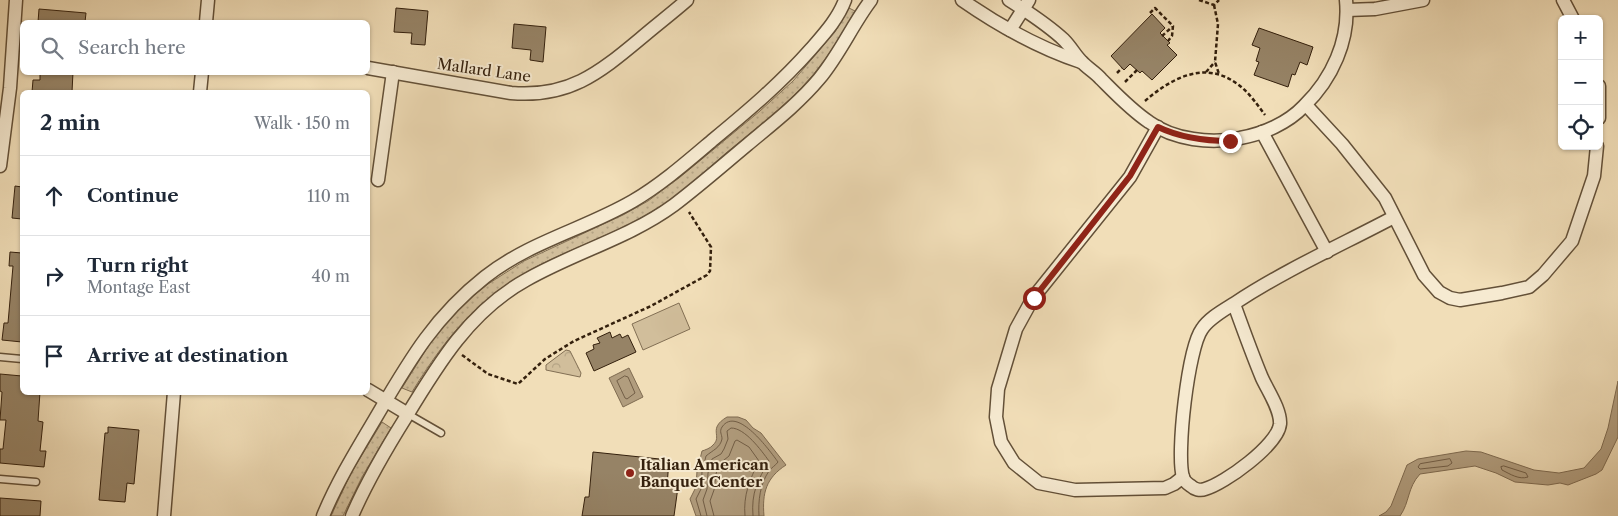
<!DOCTYPE html>
<html lang="en">
<head>
<meta charset="utf-8">
<style>
  body { margin:0; font-family:"Libre Caslon Text",serif; background:#f6f6f7; color:#1f2937 }
  .controls { position:absolute; right:15px; top:15px; display:grid; overflow:hidden; border-radius:8px; box-shadow:0 1px 4px #0004 }
  .controls button { width:45px; height:45px; display:grid; place-items:center; padding:0; border:0; border-bottom:1px solid #e0e1e3; background:#fff; color:#1f2937; font:25px sans-serif }
  .stop { position:absolute; width:15px; height:15px; margin:-11px; border:4px solid #8f2418; border-radius:50%; background:#fff }
  .stop.end { background:#8f2418; border-color:#fff; box-shadow:0 1px 5px #0008 }
  .list { margin:0; padding:0; list-style:none }
  h2 { display:flex; justify-content:space-between; align-items:center; height:65px; margin:0; padding:0 20px; font-size:21px }
  h2 small { font-size:16px; font-weight:400; color:#747a83 }
  .list li { display:grid; grid-template-columns:32px 1fr auto; gap:15px; align-items:center; box-sizing:border-box; height:80px; padding:0 20px; border-top:1px solid #e0e1e3 }
  .list b { display:block; font-size:19px; white-space:nowrap }
  .list p { margin:0; font-size:16px; white-space:nowrap; color:#747a83 }
  .list em { font-size:16px; font-style:normal; color:#747a83 }
  .icon { flex:none; width:28px; height:28px; fill:none; stroke:currentColor; stroke-width:2; stroke-linecap:round; stroke-linejoin:round }
  .map { position:relative; flex:none; width:1618px; height:516px; overflow:hidden }
  .search { position:absolute; background:#fff; box-shadow:0 1px 4px #0004; left:20px; top:20px; width:350px; height:55px; display:flex; align-items:center; gap:12px; box-sizing:border-box; padding:0 18px; border-radius:8px; color:#747a83; font-size:19px }
  .panel { position:absolute; background:#fff; box-shadow:0 1px 4px #0004; left:20px; top:90px; width:350px; height:305px; border-radius:8px }
  .map>svg:first-child { display:block }
  .grass { fill:url(#grass-dots); stroke:#826f54 }
  .park { fill:url(#park-crowns); stroke:#826f54 }
  .pitch { fill:#d1be9b; stroke:#826f54 }
  .water { fill:#b19d7e; stroke:#7f6b51 }
  .lines { fill:none; stroke-linecap:round; stroke-linejoin:round }
  .shore { stroke:#725e46; stroke-width:1 }
  .building { fill:#968366; stroke:#34200d }
  .lane-casing { stroke:#635038; stroke-width:9 }
  .street-casing { stroke:#635038; stroke-width:15 }
  .path { stroke:#34200d; stroke-width:2.5; stroke-dasharray:4 2.5; stroke-linecap:butt }
  .lane { stroke:#f6ead1; stroke-width:6 }
  .street { stroke:#f6ead1; stroke-width:12 }
  .route { stroke:#8f2418; stroke-width:6 }
  .poi-dot { fill:#8f2418; stroke:#f6ead1; stroke-width:2 }
  .labels { text-anchor:middle; dominant-baseline:central; stroke-width:4; stroke-linejoin:round; paint-order:stroke }
  .street-label { font-size:15px; fill:#34200d; stroke:#f6ead1 }
  .poi-label { font-size:15px; font-weight:bold; fill:#34200d; stroke:#f6ead1; text-anchor:start }
</style>
</head>
<body>
<div class="map">
<svg width="1618" height="516" viewBox="0 0 1618 516">
  <defs>
    <pattern id="grass-dots" width="8" height="8" patternUnits="userSpaceOnUse" patternTransform="scale(1.25)"><rect width="8" height="8" fill="#d1be9b"/><path d="M2 2h.1M6 6h.1" fill="none" stroke="#b4a384" stroke-width="1.8" stroke-linecap="round"/></pattern>
    <pattern id="park-crowns" width="20" height="18" patternUnits="userSpaceOnUse" patternTransform="scale(1.25)"><rect width="20" height="18" fill="#d1be9b"/><path d="M2 6a3 3 0 1 1 6 0M12 15a3 3 0 1 1 6 0" fill="none" stroke="#b4a384"/></pattern>
  </defs>
  <rect width="100%" height="100%" fill="#f1deb8"/>
  <filter id="stains"><feTurbulence type="fractalNoise" baseFrequency=".004" numOctaves="4"/><feColorMatrix values="0 0 0 0 .2 0 0 0 0 .09 0 0 0 0 .02 0 0 0 .5 -.17"/></filter>
  <radialGradient id="worn" r=".72"><stop offset=".6" stop-color="#630" stop-opacity="0"/><stop offset="1" stop-color="#630" stop-opacity=".3"/></radialGradient>
  <!-- grass -->
  <g class="grass">
    <path d="M849,8L855,11C845,28 835,46 823,62C797,98 760,125 726,153C704,172 683,192 658,208C625,229 588,242 552,259C485,290 450,330 412,392L402,388L436,334L468,300L488,284L524,261L623,215L648,201L679,178L760,111L793,81L835,32Z"/>
    <polygon points="382,422 391,428 362,477 343,516 331,516 351,473"/>
  </g>
  <!-- park -->
  <polygon class="park" points="566,350 570,351 581,373 580,377 546,370 546,365"/>
  <!-- pitch -->
  <polygon class="pitch" points="679,303 690,329 643,350 632,324"/>
  <!-- water -->
  <g class="water">
    <polygon points="629,368 643,397 623,407 609,378"/>
    <path d="M1618,381V437L1602,470L1596,474L1568,485L1560,483L1548,485L1515,482L1496,473L1475,466L1420,474C1407,488 1410,502 1400,516H1379L1386,512L1391,506L1407,465L1418,459L1466,451L1481,452L1534,470L1559,473L1584,468L1601,449L1608,428Z"/>
    <path d="M727,417H738L746,420L753,428L761,433L786,465C766,478 762,493 764,516H696L690,499L696,487L697,471L702,451C705,450 711,448 713,445C723,436 707,429 727,417Z"/>
  </g>
  <g class="lines">
    <!-- shore -->
    <g class="shore">
      <polygon points="625,376 628,377 635,393 627,399 625,398 617,381"/>
      <polygon points="1450,459 1452,463 1448,466 1420,469 1418,467 1420,464"/>
      <path d="M1504,466L1526,473L1528,477C1519,480 1510,474 1502,470L1501,467Z"/>
      <path d="M701,516L696,499L701,489L702,472L706,456C713,450 720,448 722,439C722,434 719,432 722,427C737,405 770,451 778,462C775,466 772,467 769,471C760,484 758,501 759,516"/>
      <path d="M707,516L703,500L707,489L708,473L712,459L721,454L724,449L728,439L727,431L731,428C745,428 761,450 769,461C758,480 751,492 753,516"/>
      <path d="M714,516L710,501L714,490L716,474L719,464L729,456L735,441L737,440L749,447L759,461C750,479 743,495 745,516"/>
    </g>
  </g>
  <!-- building -->
  <g class="building">
    <polygon points="396,8 428,11 425,45 411,44 412,33 394,32"/>
    <polygon points="39,9 86,13 85,22 38,22"/>
    <polygon points="1152,14 1165,28 1160,33 1170,43 1167,45 1177,55 1152,80 1142,71 1140,73 1130,64 1124,70 1111,56"/>
    <polygon points="514,24 546,27 543,62 530,60 531,50 512,48"/>
    <polygon points="1259,28 1313,47 1307,65 1300,62 1295,75 1292,74 1288,87 1254,75 1259,62 1256,61 1260,48 1252,45"/>
    <polygon points="40,72 73,72 72,92 32,92 33,80 40,80"/>
    <polygon points="15,186 22,187 22,219 12,218"/>
    <polygon points="10,252 22,253 22,342 2,340 4,323 8,323 13,266 9,266"/>
    <polygon points="610,332 612,338 620,334 622,338 628,335 636,352 594,371 586,353 594,349 593,345 600,343 597,338"/>
    <polygon points="0,374 22,376 22,392 40,392 38,421 43,422 40,451 46,451 44,467 0,463 0,449 3,449 6,420 0,420 2,392 0,391"/>
    <polygon points="108,427 139,430 134,484 127,483 125,502 99,500 105,433 108,433"/>
    <polygon points="593,452 669,460 667,486 678,487 674,516 582,516 585,497 589,497"/>
    <polygon points="0,498 41,501 40,516 0,516"/>
  </g>
  <g class="lines">
    <defs>
      <g id="lane">
        <polyline points="0,357 22,359"/>
        <polyline points="408,414 441,433"/>
        <polyline points="0,479 36,482"/>
      </g>
      <g id="street">
        <path d="M962,0C998,25 1039,48 1081,62"/>
        <path d="M1009,0C1028,12 1048,25 1064,40C1071,47 1075,55 1081,61C1087,68 1095,72 1101,79C1116,94 1131,110 1149,122C1174,140 1211,144 1240,138C1263,134 1288,123 1304,106C1332,79 1350,40 1346,0"/>
        <polyline points="1563,0 1573,19"/>
        <polyline points="1347,10 1375,9 1423,0"/>
        <polyline points="206,22 208,0"/>
        <polyline points="1010,30 1029,0"/>
        <path d="M368,68L511,93C568,98 598,74 640,39C655,26 671,14 687,0"/>
        <polyline points="1599,86 1599,118"/>
        <polyline points="200,92 202,72"/>
        <polyline points="1306,105 1342,144 1385,198 1424,275 1439,292 1450,298 1460,300 1502,293 1529,287 1543,275 1572,241 1594,176 1597,146"/>
        <polyline points="1158,127 1130,177 1033,298 1016,329 998,389 996,417 1001,442 1014,463 1039,483 1075,490 1165,488 1174,484 1183,477"/>
        <polyline points="1262,132 1327,252"/>
        <polyline points="0,166 10,88 16,0"/>
        <polyline points="378,180 393,72"/>
        <path d="M1234,304C1243,329 1252,354 1262,378C1268,391 1281,410 1280,424C1278,445 1224,484 1205,489C1200,491 1194,489 1191,486C1188,484 1184,481 1183,477C1176,455 1188,348 1202,329C1209,318 1224,310 1235,303C1285,270 1341,245 1394,217"/>
        <polyline points="368,390 408,414"/>
        <polyline points="164,516 174,392"/>
        <path d="M323,516C337,482 356,451 375,419C408,363 433,318 485,277C529,242 585,229 633,201C662,184 688,161 714,139C748,111 781,83 811,49C824,34 838,19 845,0"/>
        <path d="M352,516C367,481 386,449 406,417C438,364 470,311 526,280C575,252 629,238 674,205C699,186 723,165 747,145C772,124 798,104 819,79C840,54 852,25 871,0"/>
      </g>
    </defs>
    <!-- lane casing -->
    <use href="#lane" class="lane-casing"/>
    <!-- street casing -->
    <use href="#street" class="street-casing"/>
    <!-- path -->
    <g class="path">
      <polyline points="1199,0 1214,5 1219,0"/>
      <polyline points="1214,5 1218,24 1215,62 1219,74"/>
      <polyline points="1150,13 1155,8 1173,26 1172,36 1168,41"/>
      <polyline points="1162,36 1172,27"/>
      <polyline points="1206,72 1215,62"/>
      <polyline points="1117,73 1122,68"/>
      <polyline points="1125,82 1137,70"/>
      <path d="M1145,101C1170,79 1204,60 1236,83C1248,91 1256,103 1265,115"/>
      <polyline points="462,355 488,374 518,384 545,359 574,341 651,306 707,275 710,271 711,247 689,212"/>
    </g>
    <!-- lane -->
    <use href="#lane" class="lane"/>
    <!-- street -->
    <use href="#street" class="street"/>
  </g>
  <g class="lines">
    <!-- route -->
    <path class="route" d="M1034,298L1130,176L1158,127C1181,138 1204,141 1230,141"/>
  </g>
  <!-- markers -->
  <circle class="poi-dot" cx="630" cy="473" r="5"/>
  <g class="labels">
    <!-- street labels -->
    <g class="street-label">
      <text transform="translate(484 70) rotate(8)">Mallard Lane</text>
    </g>
    <!-- poi labels -->
    <g class="poi-label">
      <text x="640" y="464">Italian American<tspan x="640" dy="17">Banquet Center</tspan></text>
    </g>
  </g>
  <rect width="100%" height="100%" filter="url(#stains)"/>
  <rect width="100%" height="100%" fill="url(#worn)"/>
</svg>
<div class="controls">
<button>+</button>
<button>−</button>
<button><svg class="icon" aria-label="locate" viewBox="0 0 24 24"><circle cx="12" cy="12" r="6"/><path d="M12 2v4M12 18v4M2 12h4M18 12h4"/></svg></button>
</div>
<div class="stop" style="left:1034px;top:298px"></div>
<div class="stop end" style="left:1230px;top:141px"></div>
<div class="search"><svg class="icon" aria-label="search" viewBox="0 0 24 24"><circle cx="10" cy="10" r="6"/><path d="M15 15l6 6"/></svg>Search here</div>
<section class="panel">
<h2>2 min<small>Walk · 150 m</small></h2>
<ul class="list">
<li><svg class="icon" aria-label="ahead" viewBox="0 0 24 24"><path d="M12 20V5M6 11l6-6 6 6"/></svg><div><b>Continue</b></div><em>110 m</em></li>
<li><svg class="icon" aria-label="right" viewBox="0 0 24 24"><path d="M7 20v-9h11M14 6l5 5-5 5"/></svg><div><b>Turn right</b><p>Montage East</p></div><em>40 m</em></li>
<li><svg class="icon" aria-label="arrive" viewBox="0 0 24 24"><path d="M6 21V4h12l-3 4 3 4H6"/></svg><div><b>Arrive at destination</b></div></li>
</ul>
</section>
</div>
</body>
</html>
